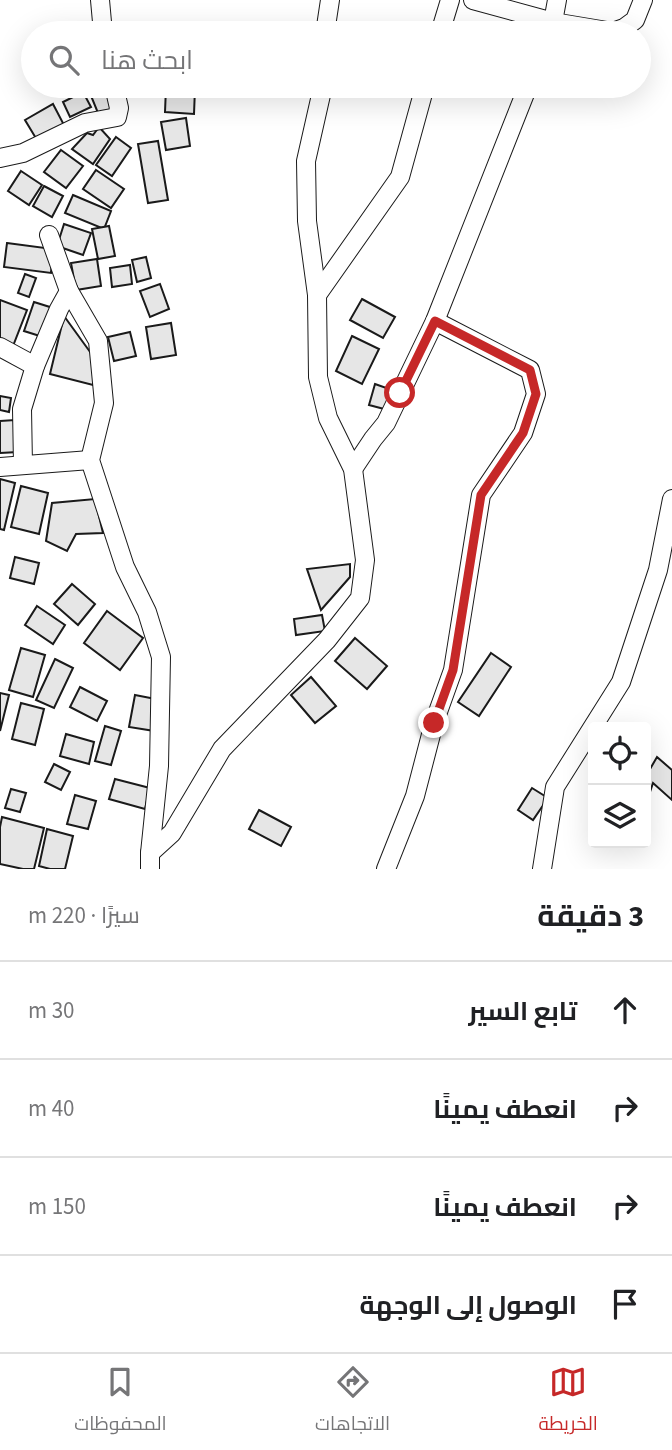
<!DOCTYPE html>
<html lang="ar">
<head>
<meta charset="utf-8">
<style>
  body { margin:0; font-family:"Source Sans 3",Cairo,sans-serif; background:#f6f6f6; color:#202124; direction:rtl }
  .controls { position:absolute; right:21px; bottom:21px; display:grid; overflow:hidden; border-radius:7px; box-shadow:0 7px 28px #0002 }
  .controls button { width:63px; height:63px; display:grid; place-items:center; padding:0; border:0; border-bottom:2px solid #e0e0e0; background:#fff; color:#202124; font:35px sans-serif }
  .stop { position:absolute; width:21px; height:21px; margin:-16px; border:5px solid #c62828; border-radius:50%; background:#fff }
  .stop.end { background:#c62828; border-color:#fff; box-shadow:0 2px 7px #0008 }
  .list { margin:0; padding:0; list-style:none }
  h2 { display:flex; justify-content:space-between; align-items:center; height:91px; margin:0; padding:0 28px; font-size:30px }
  h2 small { font-size:23px; font-weight:400; color:#757577 }
  .list li { display:grid; grid-template-columns:46px 1fr auto; gap:21px; align-items:center; box-sizing:border-box; height:98px; padding:0 28px; border-top:2px solid #e0e0e0 }
  .list b { display:block; font-size:26px; white-space:nowrap }
  .list em { font-size:23px; font-style:normal; color:#757577 }
  .icon { flex:none; width:38px; height:38px; fill:none; stroke:currentColor; stroke-width:2; stroke-linecap:round; stroke-linejoin:round }
  .map { position:relative; flex:none; width:672px; height:869px; overflow:hidden; direction:ltr }
  .search { position:absolute; background:#fff; box-shadow:0 7px 28px #0002; left:21px; right:21px; top:21px; height:77px; display:flex; align-items:center; gap:18px; box-sizing:border-box; padding:0 24px; border-radius:38px; color:#757577; font-size:26px }
  .sheet { height:483px; background:#fff }
  nav { display:flex; justify-content:space-around; align-items:center; box-sizing:border-box; height:98px; border-top:2px solid #e0e0e0; background:#fff; font-size:19px; color:#757577 }
  nav a { display:grid; justify-items:center; gap:4px }
  nav .on { color:#c62828 }
  .map>svg:first-child { display:block }
  .building { fill:#e6e6e6; stroke:#1a1a1a; stroke-width:2 }
  .lines { fill:none; stroke-linecap:round; stroke-linejoin:round }
  .minor-casing { stroke:#1a1a1a; stroke-width:20 }
  .minor { stroke:#fff; stroke-width:18 }
  .route { stroke:#c62828; stroke-width:9 }
</style>
</head>
<body>
<div class="map">
<svg width="672" height="869" viewBox="0 0 672 869">
  <rect width="100%" height="100%" fill="#fff"/>
  <!-- building -->
  <g class="building">
    <polygon points="87,86 104,86 115,111 100,118"/>
    <polygon points="166,87 195,88 194,114 165,112"/>
    <polygon points="83,92 91,107 70,117 63,102"/>
    <polygon points="53,104 64,125 37,140 25,120"/>
    <polygon points="186,118 190,146 166,150 161,122"/>
    <polygon points="99,127 110,139 93,164 72,149 87,133 93,135"/>
    <polygon points="116,137 131,148 112,176 96,165"/>
    <polygon points="158,141 168,200 148,203 138,144"/>
    <polygon points="61,150 83,166 66,188 44,172"/>
    <polygon points="96,170 124,189 111,208 83,189"/>
    <polygon points="21,171 42,185 29,205 8,191"/>
    <polygon points="44,186 63,196 52,217 33,206"/>
    <polygon points="73,195 111,211 104,229 65,213"/>
    <polygon points="64,224 91,233 83,255 57,246"/>
    <polygon points="109,226 115,256 98,259 92,229"/>
    <polygon points="7,243 53,249 51,273 4,267"/>
    <polygon points="146,257 151,278 137,282 132,260"/>
    <polygon points="97,259 101,286 76,290 71,263"/>
    <polygon points="130,265 132,284 112,287 110,268"/>
    <polygon points="25,274 36,278 29,297 18,293"/>
    <polygon points="160,284 169,309 150,317 140,291"/>
    <polygon points="362,299 395,317 383,338 350,320"/>
    <polygon points="0,300 27,310 13,346 0,341"/>
    <polygon points="34,302 53,308 43,337 24,331"/>
    <polygon points="64,316 93,356 93,385 50,374"/>
    <polygon points="171,323 176,355 151,359 146,327"/>
    <polygon points="130,332 136,356 114,361 108,337"/>
    <polygon points="352,336 379,349 362,384 336,371"/>
    <polygon points="375,384 395,391 388,410 369,405"/>
    <polygon points="0,396 11,398 9,412 0,410"/>
    <polygon points="15,420 18,452 0,453 0,421"/>
    <polygon points="0,479 15,483 4,530 0,529"/>
    <polygon points="21,486 48,493 39,534 11,527"/>
    <polygon points="95,499 103,533 76,534 67,551 46,541 52,503"/>
    <polygon points="15,557 39,563 34,584 10,578"/>
    <polygon points="350,564 350,577 321,610 307,569"/>
    <polygon points="72,584 95,604 78,625 54,604"/>
    <polygon points="37,606 65,625 53,644 25,625"/>
    <polygon points="107,611 143,638 120,670 84,643"/>
    <polygon points="322,615 325,631 296,635 294,619"/>
    <polygon points="355,638 387,666 367,689 335,661"/>
    <polygon points="21,648 45,655 33,697 9,690"/>
    <polygon points="491,653 511,667 479,716 458,702"/>
    <polygon points="55,659 73,668 54,708 36,700"/>
    <polygon points="311,677 336,706 315,723 291,695"/>
    <polygon points="80,687 107,701 97,721 70,707"/>
    <polygon points="0,693 9,695 0,731"/>
    <polygon points="135,695 166,701 161,732 129,727"/>
    <polygon points="21,703 44,709 35,745 12,739"/>
    <polygon points="105,726 121,731 111,765 95,761"/>
    <polygon points="66,734 94,742 89,764 60,756"/>
    <polygon points="657,757 672,770 672,800 653,783 646,804 646,776"/>
    <polygon points="54,764 70,772 61,790 45,782"/>
    <polygon points="115,779 150,788 145,809 109,799"/>
    <polygon points="532,788 548,798 533,820 518,810"/>
    <polygon points="11,789 26,793 20,812 5,808"/>
    <polygon points="75,795 96,801 88,829 67,824"/>
    <polygon points="259,810 291,827 281,846 249,829"/>
    <polygon points="2,817 44,828 34,869 23,869 0,864 0,827"/>
    <polygon points="47,829 73,836 65,869 50,869 39,866"/>
  </g>
  <g class="lines">
    <defs>
      <g id="minor">
        <polyline points="100,0 103,33"/>
        <polyline points="473,0 553,22 613,32 624,28 635,20 643,0"/>
        <polyline points="325,33 330,0"/>
        <polyline points="440,33 450,0"/>
        <polyline points="549,33 553,22 557,0"/>
        <polyline points="0,158 23,153 85,123 117,117 119,108 114,86"/>
        <polyline points="49,235 69,291 98,341 104,403 90,460 125,567 147,612 161,657 159,766 150,853"/>
        <polyline points="317,295 400,177 425,86"/>
        <polyline points="0,347 35,366"/>
        <polyline points="23,465 22,409 35,366 59,309 69,291"/>
        <polyline points="0,467 90,460"/>
        <polyline points="353,469 373,439 386,423 435,321 528,86"/>
        <polyline points="150,869 150,853 172,833 222,749 327,640 360,598 365,560 353,469 328,418 318,377 317,295 307,221 306,161 323,86"/>
        <polyline points="386,869 415,796 434,723 453,670 481,495 523,433 536,394 530,370 435,321"/>
        <polyline points="542,869 555,787 621,682 658,570 672,499"/>
      </g>
    </defs>
    <!-- minor casing -->
    <use href="#minor" class="minor-casing"/>
    <!-- minor -->
    <use href="#minor" class="minor"/>
  </g>
  <g class="lines">
    <!-- route -->
    <polyline class="route" points="400,393 435,321 530,370 536,394 523,433 481,495 453,670 434,723"/>
  </g>
</svg>
<div class="controls">
<button><svg class="icon" aria-label="locate" viewBox="0 0 24 24"><circle cx="12" cy="12" r="6"/><path d="M12 2v4M12 18v4M2 12h4M18 12h4"/></svg></button>
<button><svg class="icon" aria-label="layers" viewBox="0 0 24 24"><path d="M12 4l9 5-9 5-9-5zM3 14l9 5 9-5"/></svg></button>
</div>
<div class="stop" style="left:400px;top:393px"></div>
<div class="stop end" style="left:434px;top:723px"></div>
<div class="search"><svg class="icon" aria-label="search" viewBox="0 0 24 24"><circle cx="10" cy="10" r="6"/><path d="M15 15l6 6"/></svg>ابحث هنا</div>
</div>
<section class="sheet">
<h2>3 دقيقة<small>سيرًا · 220 m</small></h2>
<ul class="list">
<li><svg class="icon" aria-label="ahead" viewBox="0 0 24 24"><path d="M12 20V5M6 11l6-6 6 6"/></svg><div><b>تابع السير</b></div><em>30 m</em></li>
<li><svg class="icon" aria-label="right" viewBox="0 0 24 24"><path d="M7 20v-9h11M14 6l5 5-5 5"/></svg><div><b>انعطف يمينًا</b></div><em>40 m</em></li>
<li><svg class="icon" aria-label="right" viewBox="0 0 24 24"><path d="M7 20v-9h11M14 6l5 5-5 5"/></svg><div><b>انعطف يمينًا</b></div><em>150 m</em></li>
<li><svg class="icon" aria-label="arrive" viewBox="0 0 24 24"><path d="M6 21V4h12l-3 4 3 4H6"/></svg><div><b>الوصول إلى الوجهة</b></div></li>
</ul>
</section>
<nav>
<a class="on"><svg class="icon" aria-label="map" viewBox="0 0 24 24"><path d="M3 6l6-2 6 2 6-2v14l-6 2-6-2-6 2zM9 4v14M15 6v14"/></svg>الخريطة</a>
<a><svg class="icon" aria-label="directions" viewBox="0 0 24 24"><path d="M12 3l9 9-9 9-9-9zM9 14v-3h6M13 9l2 2-2 2"/></svg>الاتجاهات</a>
<a><svg class="icon" aria-label="saved" viewBox="0 0 24 24"><path d="M7 4h10v16l-5-4-5 4z"/></svg>المحفوظات</a>
</nav>
</body>
</html>
